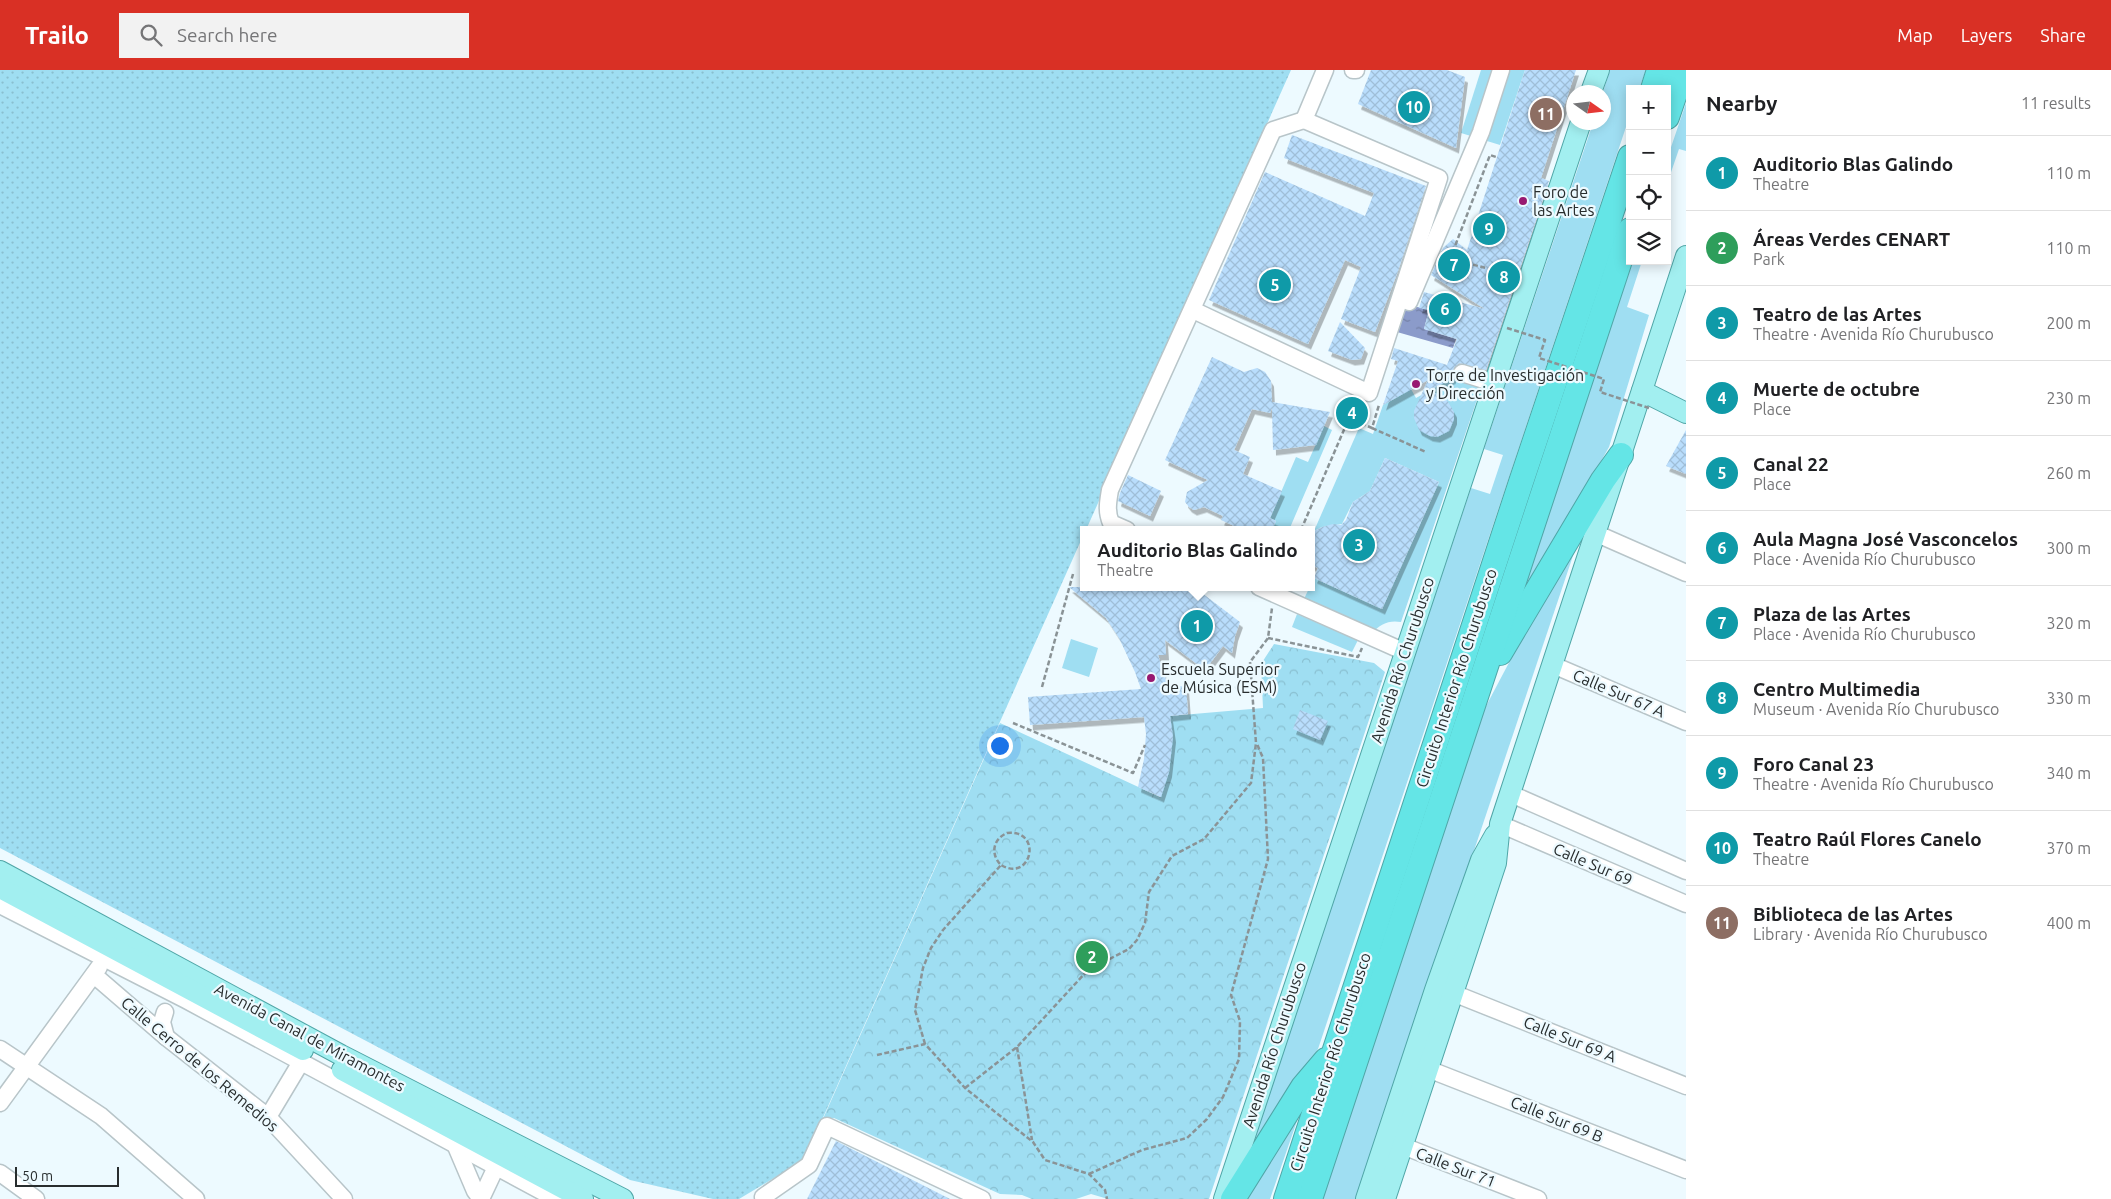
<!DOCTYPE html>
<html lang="en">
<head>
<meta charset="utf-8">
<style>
  body { margin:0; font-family:Ubuntu,sans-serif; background:#f2f2f2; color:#202124 }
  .controls { position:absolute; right:15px; top:15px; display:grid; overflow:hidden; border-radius:0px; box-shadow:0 2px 12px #0003 }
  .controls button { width:45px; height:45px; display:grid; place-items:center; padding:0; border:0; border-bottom:1px solid #e0e0e0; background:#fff; color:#202124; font:25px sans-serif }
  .compass { position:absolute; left:1566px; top:15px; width:45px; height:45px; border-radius:50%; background:#fff; box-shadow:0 2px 12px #0003; rotate:104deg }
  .scale { position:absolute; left:15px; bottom:12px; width:104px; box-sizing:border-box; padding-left:5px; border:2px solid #282d2e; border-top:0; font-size:14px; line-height:18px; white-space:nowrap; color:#282d2e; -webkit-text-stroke:4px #edfaff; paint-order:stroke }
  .you { position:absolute; left:999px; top:675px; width:18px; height:18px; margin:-12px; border:4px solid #fff; border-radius:50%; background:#1a73e8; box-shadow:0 0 0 8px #1a73e833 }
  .badge { display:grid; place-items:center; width:32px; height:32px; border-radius:50%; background:#d93025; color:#fff; font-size:16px; font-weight:700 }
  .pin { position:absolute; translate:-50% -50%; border:2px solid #fff; box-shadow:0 1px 5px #0006 }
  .popup { position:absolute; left:1080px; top:456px; width:235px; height:65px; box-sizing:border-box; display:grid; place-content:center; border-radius:0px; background:#fff; filter:drop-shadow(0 1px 4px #0005); font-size:16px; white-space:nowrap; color:#757577 }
  .popup b { font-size:19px; color:#202124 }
  .popup::after { content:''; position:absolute; left:50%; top:100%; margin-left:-10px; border:10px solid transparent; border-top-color:#fff }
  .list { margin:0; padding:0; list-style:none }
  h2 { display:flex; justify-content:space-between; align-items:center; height:65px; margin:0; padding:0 20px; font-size:21px }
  h2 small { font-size:16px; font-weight:400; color:#757577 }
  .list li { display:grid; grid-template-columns:32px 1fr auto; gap:15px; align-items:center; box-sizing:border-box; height:75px; padding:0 20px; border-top:1px solid #e0e0e0 }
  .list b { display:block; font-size:19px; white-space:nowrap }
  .list p { margin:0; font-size:16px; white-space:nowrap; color:#757577 }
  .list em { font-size:16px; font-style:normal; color:#757577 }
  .icon { flex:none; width:28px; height:28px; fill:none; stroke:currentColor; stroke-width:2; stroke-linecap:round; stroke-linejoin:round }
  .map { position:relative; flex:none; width:1686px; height:1129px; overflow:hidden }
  header { display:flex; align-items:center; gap:30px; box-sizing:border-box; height:70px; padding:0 25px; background:#d93025; color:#fff }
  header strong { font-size:24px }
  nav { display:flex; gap:28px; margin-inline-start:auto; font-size:18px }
  .search { width:350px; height:45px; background:#f2f2f2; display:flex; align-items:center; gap:12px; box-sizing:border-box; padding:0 18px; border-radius:0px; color:#757577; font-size:19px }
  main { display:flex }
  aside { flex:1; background:#fff }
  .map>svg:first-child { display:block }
  .grass { fill:url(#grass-dots) }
  .park { fill:url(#park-crowns) }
  .garden { fill:#9fdef2 }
  .water { fill:url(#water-ripples) }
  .building { fill:url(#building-cross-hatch); filter:url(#shadow) }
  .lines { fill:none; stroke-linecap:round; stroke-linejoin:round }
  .minor-casing { stroke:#b8c5c9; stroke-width:19 }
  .major-casing { stroke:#4fa5a6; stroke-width:22 }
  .highway-casing { stroke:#4fa5a6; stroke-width:26 }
  .path { stroke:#8a9396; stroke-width:2.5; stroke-dasharray:5 2.5; stroke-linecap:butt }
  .minor { stroke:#fff; stroke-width:16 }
  .major { stroke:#a2eff0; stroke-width:20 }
  .highway { stroke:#64e5e6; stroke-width:24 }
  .path-bridge { stroke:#8a9396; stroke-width:2.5; stroke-dasharray:5 2.5; stroke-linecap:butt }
  .poi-dot { fill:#981971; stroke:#edfaff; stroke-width:2 }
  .labels { text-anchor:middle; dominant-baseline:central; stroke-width:4.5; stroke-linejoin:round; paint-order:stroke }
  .poi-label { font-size:16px; fill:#282d2e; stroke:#edfaff; text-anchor:start }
  .street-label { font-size:16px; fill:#282d2e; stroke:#edfaff }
</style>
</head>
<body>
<header>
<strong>Trailo</strong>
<div class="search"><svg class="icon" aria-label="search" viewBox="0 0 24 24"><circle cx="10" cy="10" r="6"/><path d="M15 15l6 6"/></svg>Search here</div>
<nav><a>Map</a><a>Layers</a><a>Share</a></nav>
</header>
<main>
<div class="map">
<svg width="1686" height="1129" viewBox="0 0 1686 1129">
  <defs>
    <pattern id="grass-dots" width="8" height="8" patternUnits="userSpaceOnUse" patternTransform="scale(1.25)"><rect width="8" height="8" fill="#9fdef2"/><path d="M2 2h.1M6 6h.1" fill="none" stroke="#89bfd0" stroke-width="1.8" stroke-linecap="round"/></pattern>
    <pattern id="park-crowns" width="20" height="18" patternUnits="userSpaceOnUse" patternTransform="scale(1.25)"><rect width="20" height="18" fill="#9fdef2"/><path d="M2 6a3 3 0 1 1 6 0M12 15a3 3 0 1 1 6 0" fill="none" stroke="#89bfd0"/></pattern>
    <pattern id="water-ripples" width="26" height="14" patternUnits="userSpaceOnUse" patternTransform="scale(1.25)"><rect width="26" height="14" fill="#8b9bca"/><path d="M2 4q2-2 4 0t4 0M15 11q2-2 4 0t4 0" fill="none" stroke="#727fa4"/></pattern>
    <pattern id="building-cross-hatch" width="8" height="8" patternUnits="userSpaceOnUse" patternTransform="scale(1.25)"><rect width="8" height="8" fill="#b9ddfc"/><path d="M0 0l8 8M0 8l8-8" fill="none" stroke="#9fbed8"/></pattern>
    <filter id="shadow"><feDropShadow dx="3" dy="5.5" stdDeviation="0" flood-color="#0004"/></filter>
  </defs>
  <rect width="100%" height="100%" fill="#edfaff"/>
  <!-- grass -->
  <polygon class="grass" points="0,0 1291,0 1086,460 1083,460 1083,466 804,1090 739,1129 713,1129 630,1110 0,778"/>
  <!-- park -->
  <path class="park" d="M1274,574L1374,593L1385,602L1209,1129H1108L1091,1124L1076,1129H1032L1022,1125L1000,1124L834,1048L822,1051L1000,653L1160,727C1170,699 1173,675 1170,646L1263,638L1261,594Z"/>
  <!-- garden -->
  <g class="garden">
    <polygon points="1481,0 1525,0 1500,75 1461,63"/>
    <polygon points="1610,0 1646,0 1639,19 1630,19 1630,45 1318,979 1249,1084 1471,418 1490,424 1503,385 1484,379 1593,53 1604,52 1603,22"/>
    <polygon points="1686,33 1686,81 1679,79 1667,114 1667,89"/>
    <polygon points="1633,191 1642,191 1627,237 1649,245 1609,377 1513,547"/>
    <path d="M1452,308L1481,318L1401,552C1388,550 1381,554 1372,563L1303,531L1314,508L1382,539L1439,412L1385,388L1370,421L1353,432L1342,454L1322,457L1314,461L1359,358L1373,364L1383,335L1411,319L1416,328Z"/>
    <polygon points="1324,356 1332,360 1289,460 1272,460 1276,451 1270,448 1296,387 1308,392"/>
    <polygon points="1586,447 1357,1129 1323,1129 1476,655"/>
    <polygon points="1297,544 1358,570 1352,582 1292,557"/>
    <polygon points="1071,569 1098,578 1089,607 1062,598"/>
    <polygon points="1306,1025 1270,1129 1242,1129"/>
  </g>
  <!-- water -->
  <polygon class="water" points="1406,234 1429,240 1424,259 1456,269 1453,278 1397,262"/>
  <!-- building -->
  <g class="building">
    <polygon points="1371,0 1447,0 1465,7 1456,78 1358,34"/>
    <polygon points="1525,0 1576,0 1541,108 1549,111 1486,300 1459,293 1453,300 1453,308 1430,320 1447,330 1454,342 1454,349 1449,361 1437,367 1430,366 1419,360 1414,348 1414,341 1428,310 1383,335 1398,291 1391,289 1394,278 1447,295 1457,269 1424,259 1429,240 1419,238 1424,222 1485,239 1431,205 1443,178 1453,169 1467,180"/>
    <polygon points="1292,65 1426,116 1398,201 1375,262 1341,249 1361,197 1345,190 1308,274 1209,230 1265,102 1365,146 1374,123 1284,88"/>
    <polygon points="1340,252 1365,278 1361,289 1352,290 1328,281"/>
    <polygon points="1212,287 1244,302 1257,298 1265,302 1271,311 1272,332 1330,342 1316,375 1273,380 1272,338 1270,343 1252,339 1234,380 1250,387 1243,404 1282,421 1270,448 1276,451 1272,460 1243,460 1221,450 1223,446 1204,437 1194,440 1189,437 1185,432 1187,422 1208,410 1165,390"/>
    <polygon points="1686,360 1686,404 1666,396"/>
    <polygon points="1385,388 1439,412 1382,539 1314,508 1318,498 1311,495 1311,469 1314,461 1322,457 1333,454 1341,455 1346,450 1353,432 1370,421"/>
    <polygon points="1128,405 1161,421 1150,446 1118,431 1120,423"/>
    <polygon points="1069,517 1194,517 1240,552 1235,566 1232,583 1223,576 1205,600 1165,570 1166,585 1158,585 1168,617 1186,616 1188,644 1170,646 1173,667 1169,702 1161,727 1138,717 1144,689 1146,664 1144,647 1030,655 1028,627 1141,619 1135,602 1119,568 1106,548"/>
    <polygon points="1300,640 1328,651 1320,670 1293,659"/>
    <polygon points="836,1071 950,1129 807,1129"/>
  </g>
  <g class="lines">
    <defs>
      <g id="minor">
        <polyline points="1353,0 1356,0"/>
        <polyline points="1409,232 1481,62 1501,0"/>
        <polyline points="1193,240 1369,323 1439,108 1304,50 1325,0"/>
        <polyline points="1462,303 1494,313"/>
        <path d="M1127,460L1111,453C1106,441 1108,432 1110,420L1273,60L1304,50"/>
        <polyline points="1595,463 1686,503"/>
        <polyline points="1259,517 1405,582"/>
        <polyline points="1553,595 1686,652"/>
        <polyline points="1511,724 1686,801"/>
        <polyline points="1500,754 1686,834"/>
        <polyline points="0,835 186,930 556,1129"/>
        <polyline points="94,905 166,967 268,1047 344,1129"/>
        <polyline points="1453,923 1686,1016"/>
        <polyline points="165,942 162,952 166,967"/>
        <polyline points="0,979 101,1046 196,1129"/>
        <polyline points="1428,999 1686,1100"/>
        <polyline points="0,1033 99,897"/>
        <polyline points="268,1047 301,992"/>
        <polyline points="455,1074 475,1121 481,1129"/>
        <polyline points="1403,1076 1538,1129"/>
        <polyline points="0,1103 36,1129"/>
        <polyline points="763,1127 809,1095 827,1056 982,1129"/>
        <polyline points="481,1129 496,1097"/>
      </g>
      <g id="major">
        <polyline points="1591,22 1599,0"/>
        <polyline points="1642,321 1686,343"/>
        <polyline points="0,801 341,985 623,1129"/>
        <polyline points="0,818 303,980"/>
        <polyline points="342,1000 583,1129"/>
        <polyline points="1224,1129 1581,52"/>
        <polyline points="1366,1129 1435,920 1481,790 1495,765"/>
        <polyline points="1385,1129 1496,793 1500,754 1686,186"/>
      </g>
      <g id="highway">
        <polyline points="1653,19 1659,0"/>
        <polyline points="1667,47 1683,0"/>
        <polyline points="1500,583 1603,410 1621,385"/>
        <polyline points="1233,1129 1303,1017 1326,990"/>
        <polyline points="1286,1129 1521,412 1630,87"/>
        <polyline points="1310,1129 1630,160"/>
      </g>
    </defs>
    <!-- minor casing -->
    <use href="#minor" class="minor-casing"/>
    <!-- major casing -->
    <use href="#major" class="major-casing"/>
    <!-- highway casing -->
    <use href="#highway" class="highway-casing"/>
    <!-- path -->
    <g class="path">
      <polyline points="1444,187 1486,198"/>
      <polyline points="1450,189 1490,85 1496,87"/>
      <polyline points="1372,358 1426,382"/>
      <polyline points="1301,460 1349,348 1372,358 1379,335"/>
      <polyline points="1268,568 1358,587 1362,578"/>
      <polyline points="1042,617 1073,504"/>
      <polyline points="1235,618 1252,616"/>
      <polyline points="1013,653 1133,703 1145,675"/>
      <path d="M925,974L915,940L923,898L931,878L943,860L1001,795C990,784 993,769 1007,763C1043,759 1032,813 1001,795"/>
      <polyline points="1017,977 1032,1070"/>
      <polyline points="877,985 925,974 965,1018 1033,1072 1045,1090 1089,1104 1105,1120 1107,1129"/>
      <polyline points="965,1018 1017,977 1088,900 1129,879 1137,870 1145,853 1149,822 1172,786 1204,769 1251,713 1256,673 1250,592 1268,568 1272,538"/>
      <polyline points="1089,1104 1142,1080 1187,1068 1207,1049 1223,1027 1239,989 1240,951 1231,925 1268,789 1263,688 1257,674"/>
    </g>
    <!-- minor -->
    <use href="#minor" class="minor"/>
    <!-- major -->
    <use href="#major" class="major"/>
    <!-- highway -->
    <use href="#highway" class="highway"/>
    <!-- path-bridge -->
    <polyline class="path-bridge" points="1507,258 1545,270 1539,288 1604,309 1600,322 1649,338"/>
  </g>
  <!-- markers -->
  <g class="poi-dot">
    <circle cx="1523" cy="131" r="5"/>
    <circle cx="1416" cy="314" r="5"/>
    <circle cx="1151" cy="608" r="5"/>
  </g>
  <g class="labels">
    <!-- poi labels -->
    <g class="poi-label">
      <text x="1533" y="122">Foro de<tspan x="1533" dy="18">las Artes</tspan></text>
      <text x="1426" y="305">Torre de Investigación<tspan x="1426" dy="18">y Dirección</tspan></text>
      <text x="1161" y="599">Escuela Superior<tspan x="1161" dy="18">de Música (ESM)</tspan></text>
    </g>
    <!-- street labels -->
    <g class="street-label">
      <text transform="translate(1402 590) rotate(-72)">Avenida Río Churubusco</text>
      <text transform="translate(1456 608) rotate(-72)">Circuito Interior Río Churubusco</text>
      <text transform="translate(1619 623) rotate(23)">Calle Sur 67 A</text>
      <text transform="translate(1593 794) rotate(23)">Calle Sur 69</text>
      <text transform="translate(310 967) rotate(28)">Avenida Canal de Miramontes</text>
      <text transform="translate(1570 969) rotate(22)">Calle Sur 69 A</text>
      <text transform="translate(1274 975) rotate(-72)">Avenida Río Churubusco</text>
      <text transform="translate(1330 992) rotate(-72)">Circuito Interior Río Churubusco</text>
      <text transform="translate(200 994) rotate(40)">Calle Cerro de los Remedios</text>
      <text transform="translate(1557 1049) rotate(22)">Calle Sur 69 B</text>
      <text transform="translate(1456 1097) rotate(21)">Calle Sur 71</text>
    </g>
  </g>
</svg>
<div class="controls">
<button>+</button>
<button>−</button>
<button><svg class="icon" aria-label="locate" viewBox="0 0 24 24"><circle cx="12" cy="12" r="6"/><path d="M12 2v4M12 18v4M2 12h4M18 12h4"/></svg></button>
<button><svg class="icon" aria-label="layers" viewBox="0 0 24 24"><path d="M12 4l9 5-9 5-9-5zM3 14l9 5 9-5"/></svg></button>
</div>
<svg class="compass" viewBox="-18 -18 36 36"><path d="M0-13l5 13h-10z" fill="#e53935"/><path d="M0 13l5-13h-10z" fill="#757577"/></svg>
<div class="scale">50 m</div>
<div class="you"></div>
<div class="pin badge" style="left:1197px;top:556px;background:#0f9aa8">1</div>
<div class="popup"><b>Auditorio Blas Galindo</b>Theatre</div>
<div class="pin badge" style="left:1092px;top:887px;background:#2e9e5b">2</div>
<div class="pin badge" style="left:1359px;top:475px;background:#0f9aa8">3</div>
<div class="pin badge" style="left:1352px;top:343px;background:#0f9aa8">4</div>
<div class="pin badge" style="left:1275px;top:215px;background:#0f9aa8">5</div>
<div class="pin badge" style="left:1445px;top:239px;background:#0f9aa8">6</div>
<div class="pin badge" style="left:1454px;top:195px;background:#0f9aa8">7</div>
<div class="pin badge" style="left:1504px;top:207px;background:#0f9aa8">8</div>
<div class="pin badge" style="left:1489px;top:159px;background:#0f9aa8">9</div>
<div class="pin badge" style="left:1414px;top:37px;background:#0f9aa8">10</div>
<div class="pin badge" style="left:1546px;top:44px;background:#8d6e63">11</div>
</div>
<aside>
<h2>Nearby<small>11 results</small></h2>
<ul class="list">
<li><span class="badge" style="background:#0f9aa8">1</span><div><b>Auditorio Blas Galindo</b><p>Theatre</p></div><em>110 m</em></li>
<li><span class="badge" style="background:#2e9e5b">2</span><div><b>Áreas Verdes CENART</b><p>Park</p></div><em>110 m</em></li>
<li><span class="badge" style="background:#0f9aa8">3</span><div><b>Teatro de las Artes</b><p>Theatre · Avenida Río Churubusco</p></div><em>200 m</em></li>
<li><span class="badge" style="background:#0f9aa8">4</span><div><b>Muerte de octubre</b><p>Place</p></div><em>230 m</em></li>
<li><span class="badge" style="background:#0f9aa8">5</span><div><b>Canal 22</b><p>Place</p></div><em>260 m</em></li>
<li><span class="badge" style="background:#0f9aa8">6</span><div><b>Aula Magna José Vasconcelos</b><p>Place · Avenida Río Churubusco</p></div><em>300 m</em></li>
<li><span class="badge" style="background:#0f9aa8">7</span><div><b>Plaza de las Artes</b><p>Place · Avenida Río Churubusco</p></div><em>320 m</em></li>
<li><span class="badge" style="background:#0f9aa8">8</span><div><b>Centro Multimedia</b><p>Museum · Avenida Río Churubusco</p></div><em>330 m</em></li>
<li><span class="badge" style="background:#0f9aa8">9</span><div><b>Foro Canal 23</b><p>Theatre · Avenida Río Churubusco</p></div><em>340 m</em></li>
<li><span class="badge" style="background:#0f9aa8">10</span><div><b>Teatro Raúl Flores Canelo</b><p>Theatre</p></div><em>370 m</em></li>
<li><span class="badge" style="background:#8d6e63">11</span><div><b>Biblioteca de las Artes</b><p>Library · Avenida Río Churubusco</p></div><em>400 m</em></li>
</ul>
</aside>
</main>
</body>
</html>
